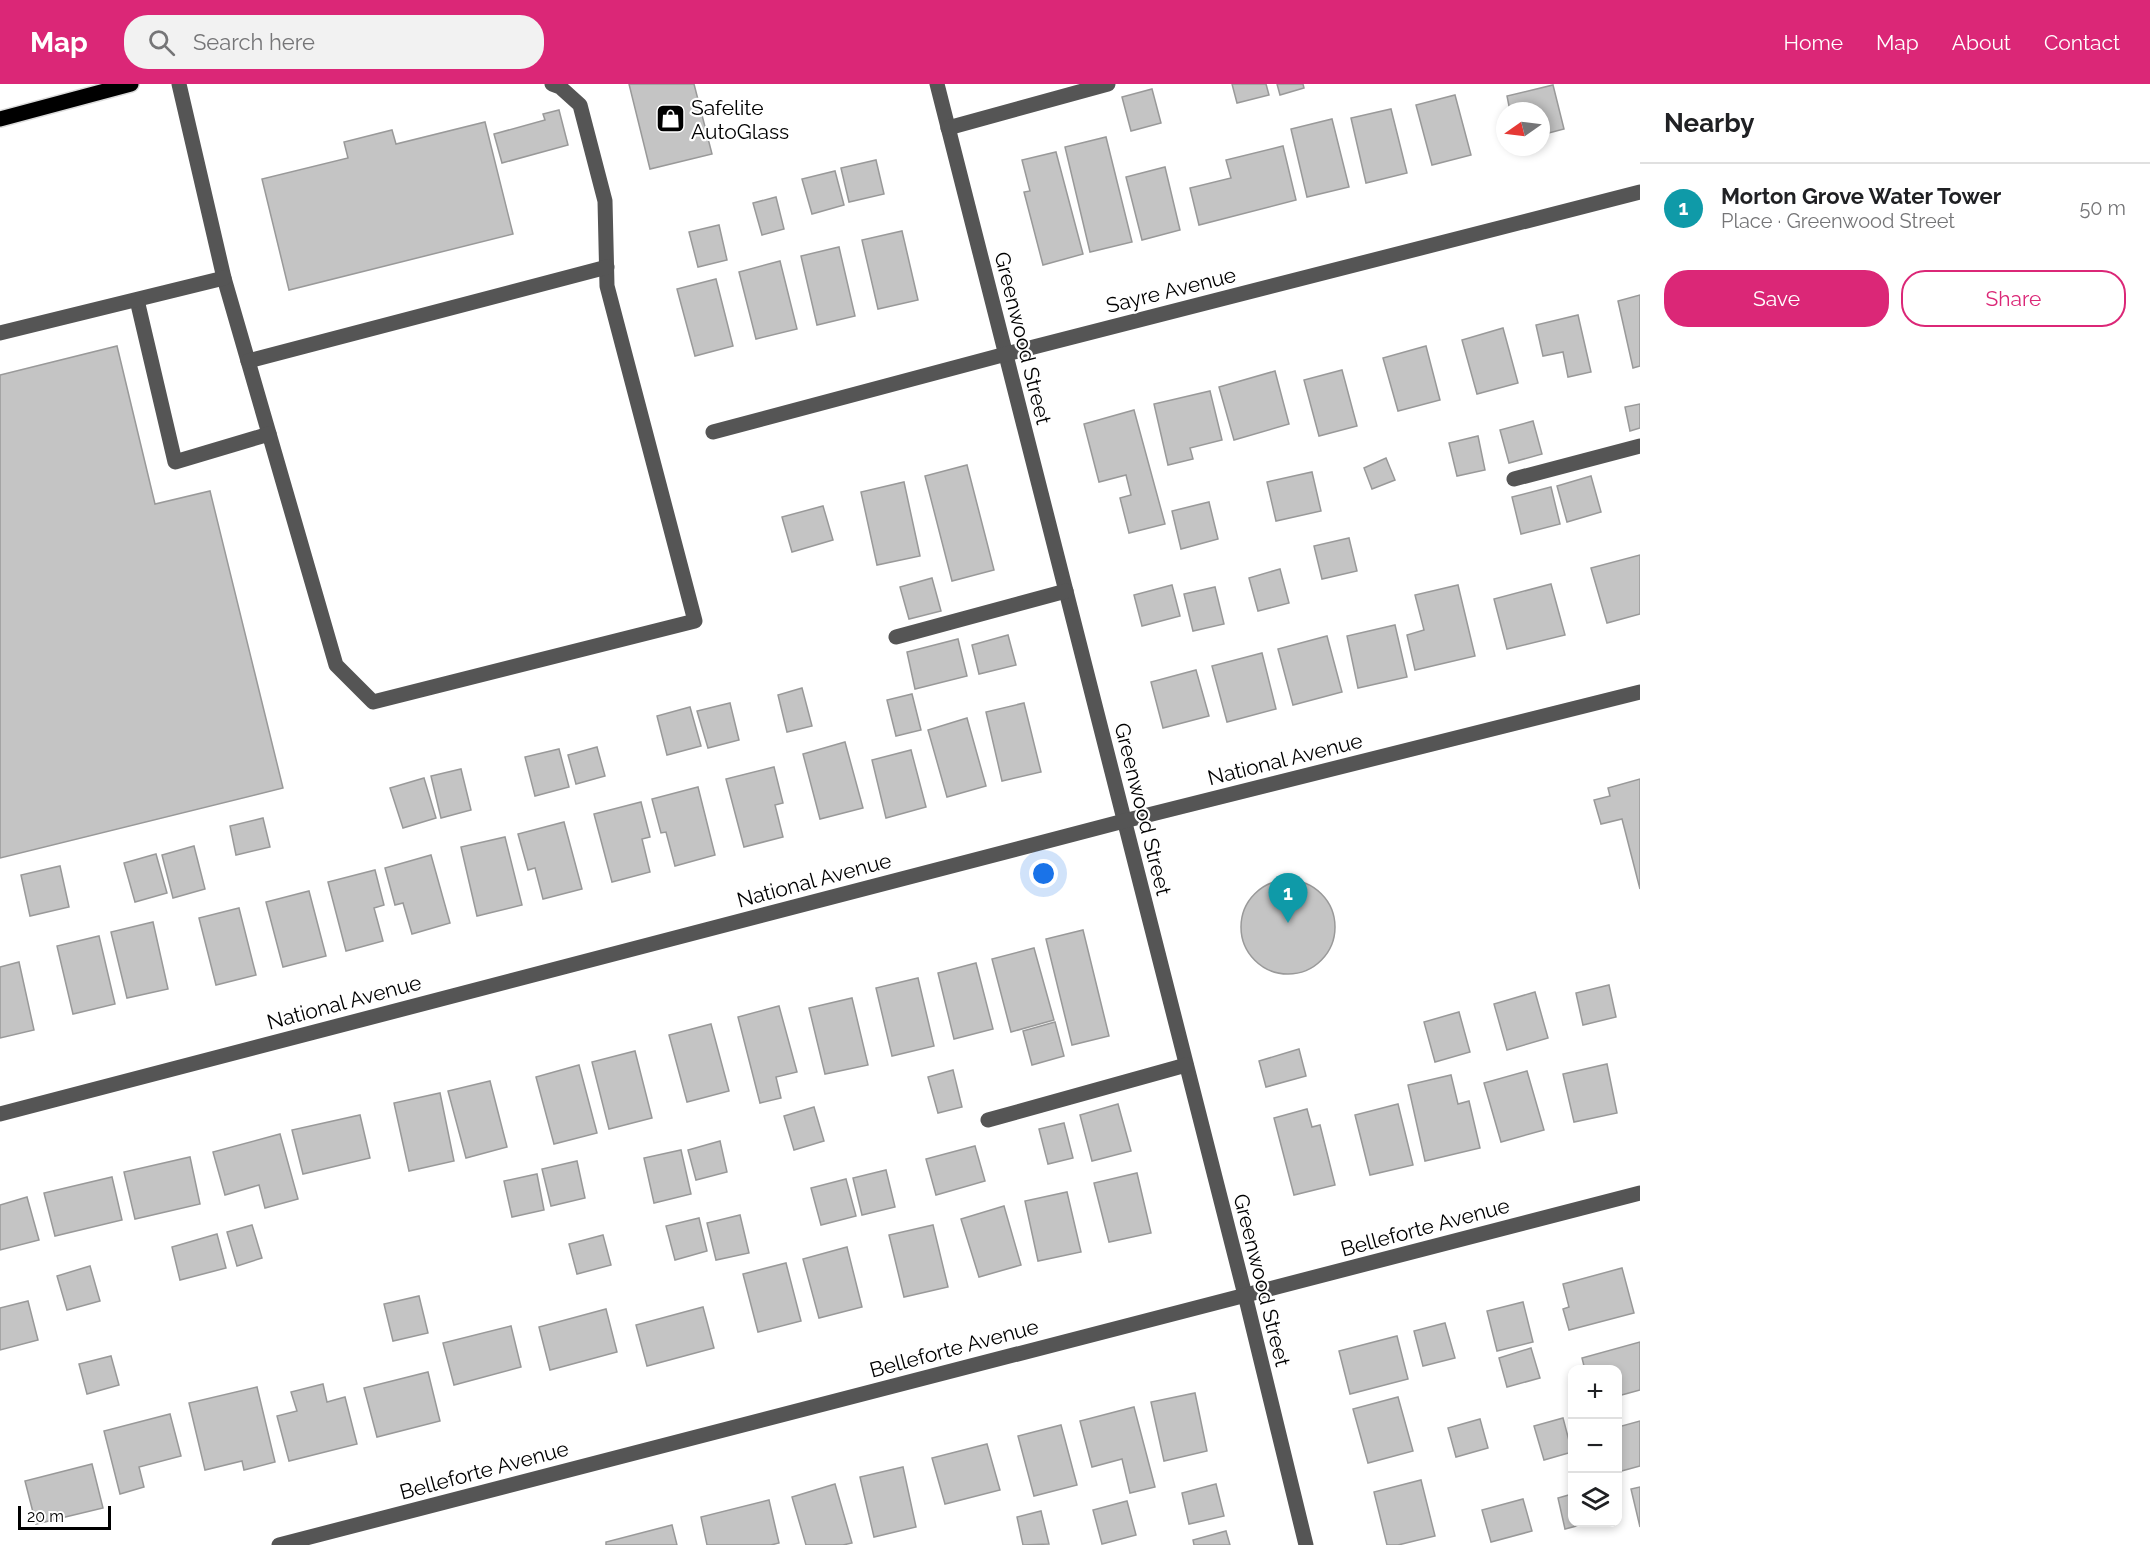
<!DOCTYPE html>
<html lang="en">
<head>
<meta charset="utf-8">
<style>
  body { margin:0; font-family:Raleway,sans-serif; background:#f2f2f2; color:#202124 }
  .controls { position:absolute; right:18px; bottom:18px; display:grid; overflow:hidden; border-radius:12px; box-shadow:0 3px 9px #0003 }
  .controls button { width:54px; height:54px; display:grid; place-items:center; padding:0; border:0; border-bottom:2px solid #e0e0e0; background:#fff; color:#202124; font:30px sans-serif }
  .compass { position:absolute; left:1496px; top:18px; width:54px; height:54px; border-radius:50%; background:#fff; box-shadow:0 3px 9px #0003; rotate:256deg }
  .scale { position:absolute; left:18px; bottom:15px; width:93px; box-sizing:border-box; padding-left:6px; border:3px solid #000; border-top:0; font-size:16px; line-height:21px; white-space:nowrap; color:#000; -webkit-text-stroke:4px #fff; paint-order:stroke }
  .you { position:absolute; left:1044px; top:790px; width:21px; height:21px; margin:-15px; border:4px solid #fff; border-radius:50%; background:#1a73e8; box-shadow:0 0 0 9px #1a73e833 }
  .badge { display:grid; place-items:center; width:39px; height:39px; border-radius:50%; background:#db2777; color:#fff; font-size:20px; font-weight:700 }
  .pin { position:absolute; translate:-50% -50px; filter:drop-shadow(0 2px 3px #0008) }
  .pin::after { content:''; position:absolute; top:32px; width:21px; height:18px; background:inherit; clip-path:polygon(0 0,100% 0,50% 100%) }
  .list { margin:0; padding:0; list-style:none }
  h2 { display:flex; justify-content:space-between; align-items:center; height:78px; margin:0; padding:0 24px; font-size:26px }
  h2 small { font-size:20px; font-weight:400; color:#757577 }
  .list li { display:grid; grid-template-columns:39px 1fr auto; gap:18px; align-items:center; box-sizing:border-box; height:90px; padding:0 24px; border-top:2px solid #e0e0e0 }
  .list b { display:block; font-size:22px; white-space:nowrap }
  .list p { margin:0; font-size:20px; white-space:nowrap; color:#757577 }
  .list em { font-size:20px; font-style:normal; color:#757577 }
  .actions { display:flex; gap:12px; padding:18px 24px }
  .actions a { flex:1; padding:14px 0; border:2px solid #db2777; border-radius:24px; text-align:center; font-size:21px; color:#db2777 }
  .actions .main { background:#db2777; color:#fff }
  .icon { flex:none; width:33px; height:33px; fill:none; stroke:currentColor; stroke-width:2; stroke-linecap:round; stroke-linejoin:round }
  .map { position:relative; flex:none; width:1640px; height:1461px; overflow:hidden }
  header { display:flex; align-items:center; gap:36px; box-sizing:border-box; height:84px; padding:0 30px; background:#db2777; color:#fff }
  header strong { font-size:28px }
  nav { display:flex; gap:33px; margin-inline-start:auto; font-size:21px }
  .search { width:420px; height:54px; background:#f2f2f2; display:flex; align-items:center; gap:15px; box-sizing:border-box; padding:0 21px; border-radius:24px; color:#757577; font-size:22px }
  main { display:flex }
  aside { flex:1; background:#fff }
  .map>svg:first-child { display:block }
  .building { fill:#c4c4c4; stroke:#999; stroke-width:1.5 }
  .lines { fill:none; stroke-linecap:round; stroke-linejoin:round }
  .major-casing { stroke:#dbdbdb; stroke-width:18 }
  .minor { stroke:#555; stroke-width:15 }
  .major { stroke:#000; stroke-width:15 }
  .labels { text-anchor:middle; dominant-baseline:central; stroke-width:4.5; stroke-linejoin:round; paint-order:stroke }
  .poi-label { font-size:21px; fill:#000; stroke:#fff; text-anchor:start }
  .street-label { font-size:21px; fill:#000; stroke:#fff }
</style>
</head>
<body>
<header>
<strong>Map</strong>
<div class="search"><svg class="icon" aria-label="search" viewBox="0 0 24 24"><circle cx="10" cy="10" r="6"/><path d="M15 15l6 6"/></svg>Search here</div>
<nav><a>Home</a><a>Map</a><a>About</a><a>Contact</a></nav>
</header>
<main>
<div class="map">
<svg width="1640" height="1461" viewBox="0 0 1640 1461">
  <rect width="100%" height="100%" fill="#fff"/>
  <!-- building -->
  <g class="building">
    <polygon points="629,0 694,0 712,70 650,85"/>
    <polygon points="1232,0 1266,0 1269,11 1237,19"/>
    <polygon points="1277,0 1303,0 1304,4 1280,11"/>
    <polygon points="1553,1 1564,45 1541,51 1541,27 1510,27 1507,12"/>
    <polygon points="1152,5 1161,39 1131,47 1122,13"/>
    <polygon points="1455,11 1471,71 1432,81 1416,21"/>
    <polygon points="1391,25 1407,89 1366,99 1351,34"/>
    <polygon points="559,26 568,61 502,79 494,50 545,36 543,30"/>
    <polygon points="1332,35 1349,103 1307,113 1291,45"/>
    <polygon points="485,38 513,150 289,206 262,95 348,74 344,58 392,46 396,60"/>
    <polygon points="1106,53 1132,158 1090,168 1065,63"/>
    <polygon points="1283,62 1296,116 1199,141 1190,104 1231,94 1226,76"/>
    <polygon points="1056,68 1083,170 1043,181 1024,108 1030,107 1022,76"/>
    <polygon points="876,76 884,110 849,118 841,84"/>
    <polygon points="1165,83 1180,146 1142,156 1126,93"/>
    <polygon points="835,87 844,121 812,130 802,95"/>
    <polygon points="776,113 784,145 762,151 753,119"/>
    <polygon points="719,141 727,176 698,183 689,148"/>
    <polygon points="902,147 918,216 878,225 862,156"/>
    <polygon points="839,163 855,232 817,241 801,172"/>
    <polygon points="780,177 797,245 756,255 739,188"/>
    <polygon points="716,195 733,262 695,272 677,205"/>
    <polygon points="1640,211 1640,282 1633,284 1618,217"/>
    <polygon points="1578,231 1591,288 1568,293 1563,268 1543,272 1536,241"/>
    <polygon points="1503,244 1518,299 1477,310 1462,256"/>
    <polygon points="117,262 155,420 210,407 283,704 0,774 0,291"/>
    <polygon points="1426,262 1440,316 1398,327 1383,274"/>
    <polygon points="1342,286 1357,342 1319,352 1304,296"/>
    <polygon points="1275,287 1289,340 1234,356 1219,303"/>
    <polygon points="1210,307 1222,356 1190,364 1193,375 1168,381 1154,320"/>
    <polygon points="1640,320 1640,344 1630,347 1625,323"/>
    <polygon points="1134,326 1165,440 1129,449 1120,414 1131,411 1126,391 1099,398 1084,340"/>
    <polygon points="1533,337 1542,370 1509,379 1500,346"/>
    <polygon points="1478,352 1485,386 1457,392 1449,359"/>
    <polygon points="1386,374 1395,396 1372,405 1364,384"/>
    <polygon points="967,381 994,486 952,497 925,392"/>
    <polygon points="1312,388 1321,427 1276,437 1267,398"/>
    <polygon points="1591,392 1601,428 1567,438 1557,402"/>
    <polygon points="904,398 920,472 877,481 861,408"/>
    <polygon points="1551,403 1560,440 1521,450 1512,413"/>
    <polygon points="1209,418 1218,455 1181,465 1172,427"/>
    <polygon points="823,422 833,456 792,468 782,433"/>
    <polygon points="1349,454 1357,487 1322,495 1314,462"/>
    <polygon points="1640,471 1640,530 1607,539 1591,484"/>
    <polygon points="1280,485 1289,519 1258,527 1249,494"/>
    <polygon points="932,494 941,527 909,535 900,503"/>
    <polygon points="1551,500 1565,551 1507,565 1494,515"/>
    <polygon points="1172,501 1180,532 1142,542 1134,511"/>
    <polygon points="1458,501 1475,572 1415,586 1407,551 1424,546 1415,511"/>
    <polygon points="1215,503 1224,540 1193,547 1184,510"/>
    <polygon points="1395,541 1407,593 1358,604 1347,552"/>
    <polygon points="1008,551 1016,581 979,590 972,561"/>
    <polygon points="1327,552 1342,608 1293,621 1278,565"/>
    <polygon points="958,555 967,592 915,605 907,568"/>
    <polygon points="1262,569 1276,625 1227,638 1212,582"/>
    <polygon points="1196,586 1209,632 1163,644 1151,598"/>
    <polygon points="802,604 812,642 787,648 778,611"/>
    <polygon points="912,610 921,646 896,652 887,616"/>
    <polygon points="730,619 739,656 708,664 697,627"/>
    <polygon points="1024,619 1041,688 1002,697 986,628"/>
    <polygon points="690,623 701,662 667,671 657,632"/>
    <polygon points="967,634 986,702 947,713 928,646"/>
    <polygon points="845,658 863,724 820,735 803,670"/>
    <polygon points="597,663 605,692 576,700 568,671"/>
    <polygon points="559,665 569,703 535,712 525,673"/>
    <polygon points="911,666 926,723 886,734 872,676"/>
    <polygon points="774,683 783,719 775,721 783,753 744,763 726,695"/>
    <polygon points="461,685 471,726 441,734 431,692"/>
    <polygon points="424,694 436,734 403,744 390,704"/>
    <polygon points="1640,695 1640,805 1622,735 1601,740 1594,716 1610,712 1608,704"/>
    <polygon points="698,703 715,771 675,782 666,748 661,749 652,715"/>
    <polygon points="641,718 650,753 642,755 650,788 612,798 594,730"/>
    <polygon points="263,734 270,763 236,771 230,742"/>
    <polygon points="564,738 582,805 543,815 535,784 528,786 518,750"/>
    <polygon points="505,753 522,821 477,832 461,763"/>
    <polygon points="194,762 205,805 173,814 162,771"/>
    <polygon points="156,770 167,809 135,818 124,779"/>
    <polygon points="431,771 450,839 412,850 403,819 395,821 385,784"/>
    <polygon points="60,782 69,823 30,832 21,791"/>
    <polygon points="375,786 384,821 374,824 383,857 346,867 328,798"/>
    <circle cx="1288" cy="843" r="47"/>
    <polygon points="309,807 326,872 283,883 266,818"/>
    <polygon points="239,824 256,891 216,901 199,834"/>
    <polygon points="153,838 168,905 127,914 111,848"/>
    <polygon points="1083,846 1109,952 1072,961 1046,855"/>
    <polygon points="99,852 115,920 73,930 57,862"/>
    <polygon points="1034,864 1054,936 1011,948 992,875"/>
    <polygon points="19,878 34,946 0,954 0,883"/>
    <polygon points="976,879 993,945 954,955 938,889"/>
    <polygon points="918,894 934,962 892,972 876,904"/>
    <polygon points="1609,901 1616,933 1583,941 1576,909"/>
    <polygon points="1535,908 1548,954 1507,966 1494,920"/>
    <polygon points="852,914 868,981 825,990 809,924"/>
    <polygon points="779,922 797,988 776,993 781,1014 760,1019 738,933"/>
    <polygon points="1459,928 1470,968 1435,978 1424,938"/>
    <polygon points="1055,938 1064,972 1032,981 1023,947"/>
    <polygon points="711,940 729,1007 687,1018 669,951"/>
    <polygon points="1299,965 1306,992 1266,1003 1259,977"/>
    <polygon points="635,967 652,1034 609,1045 592,978"/>
    <polygon points="1607,980 1617,1029 1574,1038 1563,990"/>
    <polygon points="579,981 597,1049 554,1060 536,993"/>
    <polygon points="953,986 962,1023 938,1029 928,993"/>
    <polygon points="1527,987 1544,1046 1501,1058 1484,999"/>
    <polygon points="1451,991 1458,1020 1469,1017 1480,1064 1425,1077 1408,1001"/>
    <polygon points="490,997 507,1063 466,1074 448,1007"/>
    <polygon points="440,1009 454,1077 409,1087 394,1019"/>
    <polygon points="1118,1020 1131,1067 1092,1077 1080,1031"/>
    <polygon points="1398,1020 1413,1081 1370,1091 1355,1031"/>
    <polygon points="814,1023 824,1057 794,1066 784,1032"/>
    <polygon points="1307,1025 1312,1043 1320,1041 1335,1101 1294,1111 1274,1034"/>
    <polygon points="360,1031 370,1074 303,1090 292,1046"/>
    <polygon points="1064,1039 1073,1074 1048,1080 1039,1045"/>
    <polygon points="280,1050 298,1115 265,1124 259,1101 225,1111 213,1068"/>
    <polygon points="720,1057 727,1088 696,1096 688,1066"/>
    <polygon points="975,1062 985,1097 936,1111 926,1075"/>
    <polygon points="681,1066 691,1110 654,1119 644,1074"/>
    <polygon points="190,1073 200,1120 135,1135 124,1088"/>
    <polygon points="577,1077 585,1114 551,1122 542,1085"/>
    <polygon points="886,1086 895,1123 862,1131 853,1094"/>
    <polygon points="1137,1089 1151,1149 1109,1158 1094,1099"/>
    <polygon points="537,1090 544,1126 512,1133 504,1097"/>
    <polygon points="112,1093 122,1136 55,1152 44,1109"/>
    <polygon points="846,1095 856,1132 821,1141 811,1104"/>
    <polygon points="1067,1108 1081,1168 1038,1177 1025,1117"/>
    <polygon points="27,1113 39,1156 0,1166 0,1121"/>
    <polygon points="1004,1122 1021,1181 979,1193 961,1135"/>
    <polygon points="740,1131 749,1169 716,1176 707,1139"/>
    <polygon points="699,1134 707,1167 675,1176 666,1142"/>
    <polygon points="252,1141 262,1174 237,1182 227,1148"/>
    <polygon points="933,1141 948,1203 904,1213 889,1151"/>
    <polygon points="217,1150 226,1184 180,1196 172,1163"/>
    <polygon points="603,1151 611,1181 577,1190 569,1160"/>
    <polygon points="847,1163 862,1223 819,1234 803,1175"/>
    <polygon points="786,1179 801,1237 758,1248 743,1190"/>
    <polygon points="90,1182 100,1217 67,1226 57,1192"/>
    <polygon points="1622,1184 1634,1229 1569,1246 1563,1225 1569,1223 1563,1200"/>
    <polygon points="419,1212 428,1249 393,1257 384,1220"/>
    <polygon points="28,1217 38,1256 0,1266 0,1224"/>
    <polygon points="1523,1218 1533,1258 1497,1267 1487,1227"/>
    <polygon points="703,1223 714,1264 647,1282 636,1241"/>
    <polygon points="606,1225 617,1268 550,1286 539,1243"/>
    <polygon points="1445,1239 1455,1274 1423,1282 1414,1247"/>
    <polygon points="511,1242 521,1283 454,1301 443,1259"/>
    <polygon points="1397,1252 1408,1295 1350,1310 1339,1267"/>
    <polygon points="1640,1258 1640,1306 1618,1312 1618,1286 1585,1286 1582,1274"/>
    <polygon points="1531,1264 1540,1294 1507,1303 1499,1274"/>
    <polygon points="111,1272 119,1301 87,1310 79,1280"/>
    <polygon points="428,1288 440,1337 377,1353 364,1304"/>
    <polygon points="323,1300 327,1318 345,1313 357,1360 289,1377 277,1332 297,1327 291,1308"/>
    <polygon points="257,1303 275,1378 244,1386 242,1377 205,1386 189,1319"/>
    <polygon points="1195,1309 1207,1367 1164,1377 1151,1318"/>
    <polygon points="1398,1313 1413,1367 1368,1379 1353,1325"/>
    <polygon points="1134,1323 1155,1403 1130,1409 1122,1375 1092,1383 1080,1337"/>
    <polygon points="170,1330 181,1372 139,1383 144,1403 120,1410 104,1347"/>
    <polygon points="1563,1334 1572,1368 1544,1376 1534,1342"/>
    <polygon points="1480,1335 1488,1364 1456,1373 1448,1344"/>
    <polygon points="1640,1337 1640,1382 1618,1388 1618,1343"/>
    <polygon points="1061,1341 1077,1401 1034,1412 1018,1352"/>
    <polygon points="987,1360 1000,1406 945,1420 932,1374"/>
    <polygon points="92,1380 103,1424 36,1440 25,1397"/>
    <polygon points="903,1383 916,1443 874,1453 860,1393"/>
    <polygon points="1421,1396 1435,1452 1398,1461 1387,1461 1374,1408"/>
    <polygon points="835,1400 852,1459 843,1461 806,1461 792,1413"/>
    <polygon points="1216,1400 1224,1432 1189,1440 1182,1409"/>
    <polygon points="1640,1403 1640,1443 1631,1405"/>
    <polygon points="1572,1410 1572,1438 1592,1438 1565,1445 1558,1414"/>
    <polygon points="1523,1415 1532,1447 1491,1458 1482,1426"/>
    <polygon points="769,1416 779,1459 771,1461 707,1461 701,1433"/>
    <polygon points="1127,1417 1136,1451 1102,1460 1093,1426"/>
    <polygon points="1041,1427 1049,1460 1023,1461 1017,1433"/>
    <polygon points="672,1441 677,1461 606,1461 606,1458"/>
    <polygon points="1226,1447 1230,1461 1194,1461 1193,1456"/>
  </g>
  <g class="lines">
    <defs>
      <polyline id="major" points="0,35 131,0"/>
    </defs>
    <!-- major casing -->
    <use href="#major" class="major-casing"/>
    <!-- minor -->
    <g class="minor">
      <polyline points="179,0 224,194 336,581 373,618 695,537 607,202 605,117 580,21 560,3 552,0"/>
      <polyline points="937,0 1245,1211 1306,1461"/>
      <polyline points="948,44 1108,0"/>
      <polyline points="137,216 175,378 269,350"/>
      <polyline points="0,249 224,194"/>
      <polyline points="248,277 607,183"/>
      <polyline points="713,348 1006,270 1640,108"/>
      <polyline points="1514,395 1640,362"/>
      <polyline points="896,553 1066,507"/>
      <polyline points="0,1030 1124,737 1640,608"/>
      <polyline points="988,1036 1186,981"/>
      <polyline points="279,1461 1640,1109"/>
    </g>
    <!-- major -->
    <use href="#major" class="major"/>
  </g>
  <!-- icons -->
  <defs>
    <symbol id="shop-square" viewBox="-11 -11 22 22"><rect x="-9" y="-9" width="18" height="18" rx="4" fill="#000" stroke="#fff"/><path d="M-5-2.5h2.3a2.7 3.5 0 0 1 5.4 0H5L5.5 6h-11ZM-1.5-2.5h3a1.5 2.3 0 0 0-3 0Z" fill="#fff"/></symbol>
  </defs>
  <g fill-rule="evenodd">
    <use href="#shop-square" x="654" y="18" width="33" height="33"/>
  </g>
  <g class="labels">
    <!-- poi labels -->
    <g class="poi-label">
      <text x="691" y="23">Safelite<tspan x="691" dy="24">AutoGlass</tspan></text>
    </g>
    <!-- street labels -->
    <g class="street-label">
      <text transform="translate(1171 206) rotate(-14)">Sayre Avenue</text>
      <text transform="translate(1023 254) rotate(76)">Greenwood Street</text>
      <text transform="translate(1285 675) rotate(-14)">National Avenue</text>
      <text transform="translate(1143 725) rotate(76)">Greenwood Street</text>
      <text transform="translate(814 796) rotate(-15)">National Avenue</text>
      <text transform="translate(344 918) rotate(-15)">National Avenue</text>
      <text transform="translate(1425 1143) rotate(-15)">Belleforte Avenue</text>
      <text transform="translate(1262 1196) rotate(76)">Greenwood Street</text>
      <text transform="translate(954 1264) rotate(-15)">Belleforte Avenue</text>
      <text transform="translate(484 1386) rotate(-15)">Belleforte Avenue</text>
    </g>
  </g>
</svg>
<div class="controls">
<button>+</button>
<button>−</button>
<button><svg class="icon" aria-label="layers" viewBox="0 0 24 24"><path d="M12 4l9 5-9 5-9-5zM3 14l9 5 9-5"/></svg></button>
</div>
<svg class="compass" viewBox="-18 -18 36 36"><path d="M0-13l5 13h-10z" fill="#e53935"/><path d="M0 13l5-13h-10z" fill="#757577"/></svg>
<div class="scale">20 m</div>
<div class="you"></div>
<div class="pin badge" style="left:1288px;top:839px;background:#0f9aa8">1</div>
</div>
<aside>
<h2>Nearby<small></small></h2>
<ul class="list">
<li><span class="badge" style="background:#0f9aa8">1</span><div><b>Morton Grove Water Tower</b><p>Place · Greenwood Street</p></div><em>50 m</em></li>
</ul>
<div class="actions"><a class="main">Save</a><a>Share</a></div>
</aside>
</main>
</body>
</html>
